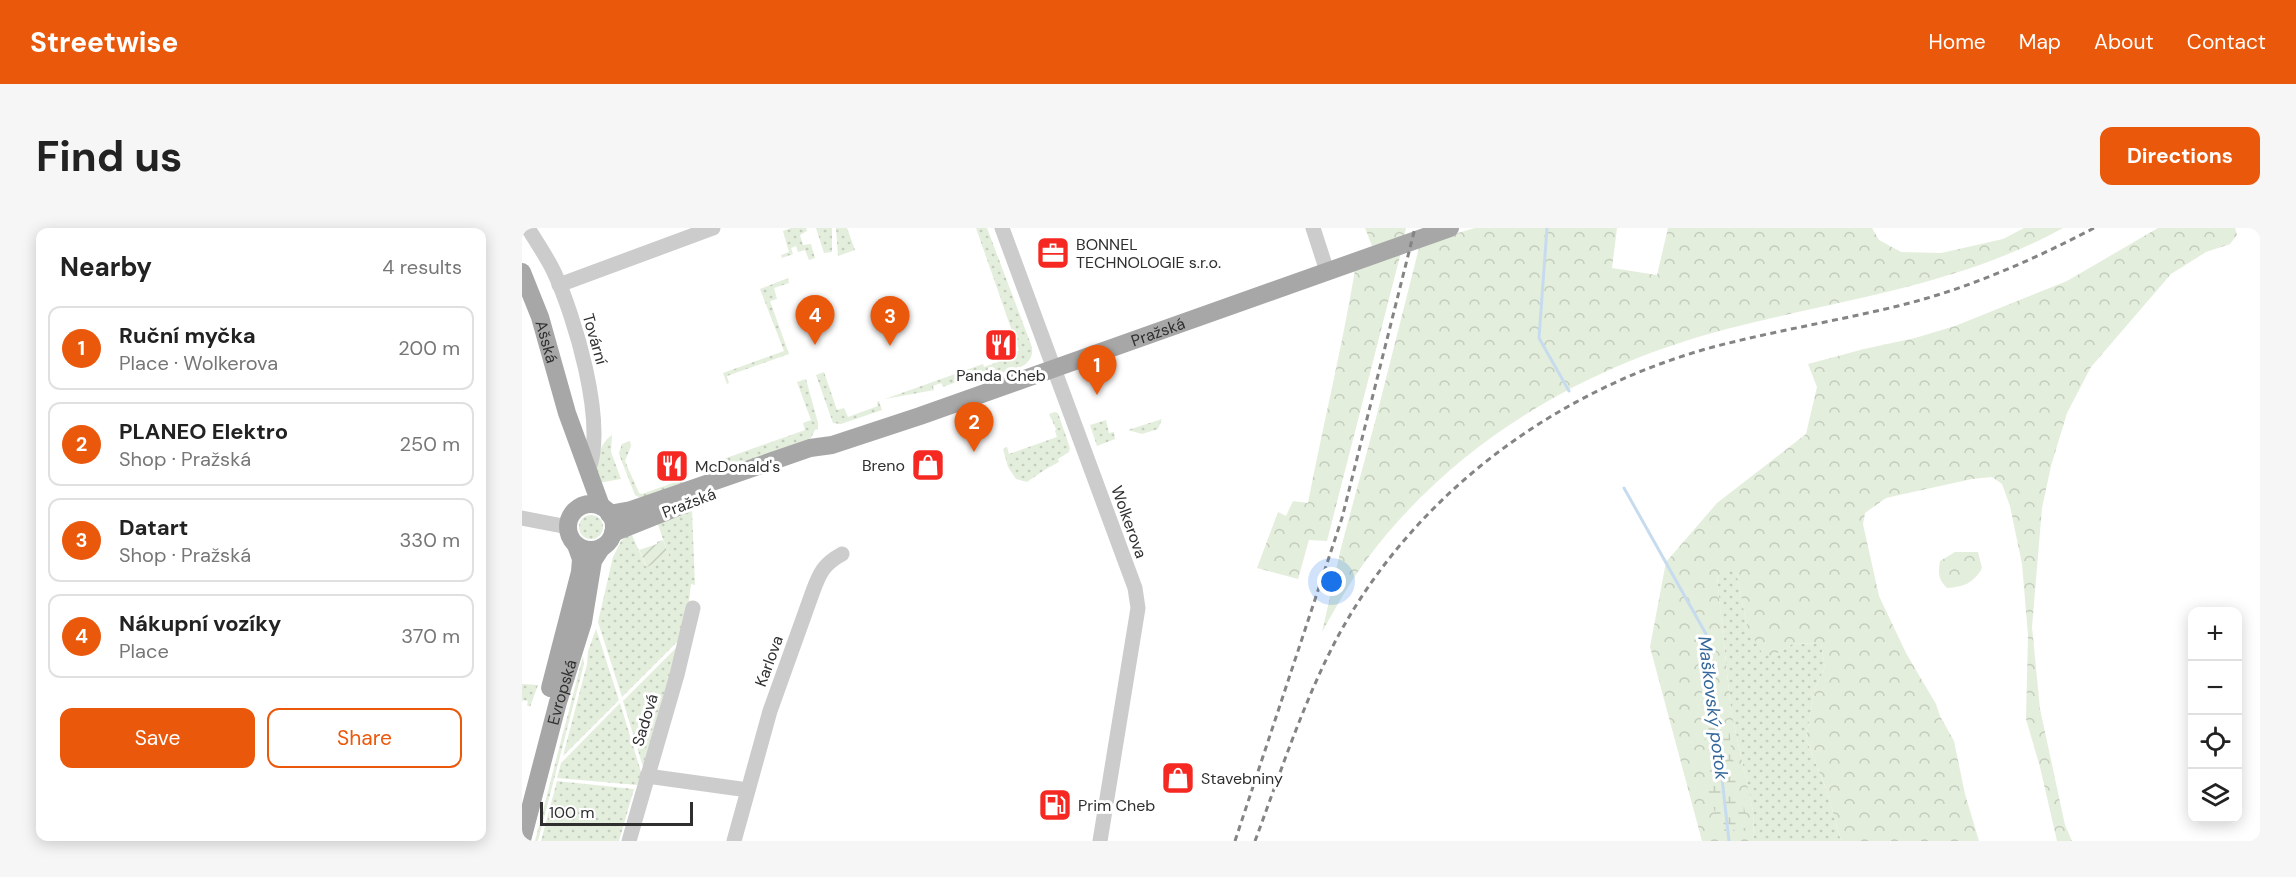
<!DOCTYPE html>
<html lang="en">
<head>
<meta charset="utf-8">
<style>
  body { margin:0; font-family:"DM Sans",sans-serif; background:#f6f6f6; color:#222 }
  .controls { position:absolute; right:18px; bottom:18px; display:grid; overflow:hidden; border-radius:12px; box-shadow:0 3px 15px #0003 }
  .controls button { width:54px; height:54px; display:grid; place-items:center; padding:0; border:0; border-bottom:2px solid #e0e0e0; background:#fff; color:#222; font:30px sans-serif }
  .scale { position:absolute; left:18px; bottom:15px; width:153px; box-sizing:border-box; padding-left:6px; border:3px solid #2f2f2f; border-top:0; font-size:16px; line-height:21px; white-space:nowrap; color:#2f2f2f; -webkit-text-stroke:4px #fff; paint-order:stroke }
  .you { position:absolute; left:810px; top:354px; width:21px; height:21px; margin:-15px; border:4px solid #fff; border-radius:50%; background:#1a73e8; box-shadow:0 0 0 9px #1a73e833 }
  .badge { display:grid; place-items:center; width:39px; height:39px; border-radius:50%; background:#ea580c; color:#fff; font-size:20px; font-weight:700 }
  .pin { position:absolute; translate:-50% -50px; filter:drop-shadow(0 2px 3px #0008) }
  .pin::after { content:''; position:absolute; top:32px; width:21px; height:18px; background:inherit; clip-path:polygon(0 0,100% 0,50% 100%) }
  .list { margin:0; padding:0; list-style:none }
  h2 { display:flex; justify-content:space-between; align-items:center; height:78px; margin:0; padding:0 24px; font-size:26px }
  h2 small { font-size:20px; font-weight:400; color:#767676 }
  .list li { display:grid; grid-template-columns:39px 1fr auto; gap:18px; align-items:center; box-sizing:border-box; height:84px; margin:0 12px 12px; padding:0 12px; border:2px solid #e0e0e0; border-radius:12px }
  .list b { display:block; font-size:22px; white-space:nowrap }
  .list p { margin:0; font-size:20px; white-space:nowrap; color:#767676 }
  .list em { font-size:20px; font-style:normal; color:#767676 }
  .actions { display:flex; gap:12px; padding:18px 24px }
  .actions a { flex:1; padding:14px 0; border:2px solid #ea580c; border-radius:12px; text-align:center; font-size:21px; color:#ea580c }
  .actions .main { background:#ea580c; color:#fff }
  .icon { flex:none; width:33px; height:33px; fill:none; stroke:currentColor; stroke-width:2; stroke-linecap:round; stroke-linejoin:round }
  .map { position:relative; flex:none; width:1738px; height:613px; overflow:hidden; border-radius:12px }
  header { display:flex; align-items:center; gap:36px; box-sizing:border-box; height:84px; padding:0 30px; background:#ea580c; color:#fff }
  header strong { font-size:28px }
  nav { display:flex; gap:33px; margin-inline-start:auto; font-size:21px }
  .intro { display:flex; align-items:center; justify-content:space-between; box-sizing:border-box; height:144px; padding:0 36px }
  h1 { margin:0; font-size:42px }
  .button { padding:15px 27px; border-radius:12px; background:#ea580c; color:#fff; font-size:21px; font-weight:700 }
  main { display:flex; gap:36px; padding:0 36px }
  aside { flex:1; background:#fff; border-radius:12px; box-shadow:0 3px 15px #0003 }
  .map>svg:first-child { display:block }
  .grass { fill:url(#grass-dots) }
  .forest { fill:url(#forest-crowns) }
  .wetland { fill:url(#wetland-marsh) }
  .garden { fill:url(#garden-furrows) }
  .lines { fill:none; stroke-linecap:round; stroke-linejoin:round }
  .stream { stroke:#c7dbef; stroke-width:3 }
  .minor { stroke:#ccc; stroke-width:15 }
  .major { stroke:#a7a7a7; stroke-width:18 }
  .rail { stroke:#848484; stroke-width:3; stroke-dasharray:6 4.5; stroke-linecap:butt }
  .labels { text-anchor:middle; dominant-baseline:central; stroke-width:6; stroke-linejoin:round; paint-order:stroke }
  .poi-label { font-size:16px; fill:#2f2f2f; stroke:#fff; text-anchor:start }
  .street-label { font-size:16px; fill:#2f2f2f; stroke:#fff }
  .water-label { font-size:18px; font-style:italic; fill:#35689a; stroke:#fff }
</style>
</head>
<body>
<header>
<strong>Streetwise</strong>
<nav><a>Home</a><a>Map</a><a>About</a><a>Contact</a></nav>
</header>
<div class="intro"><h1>Find us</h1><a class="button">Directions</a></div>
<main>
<aside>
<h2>Nearby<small>4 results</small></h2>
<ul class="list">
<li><span class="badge">1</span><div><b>Ruční myčka</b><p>Place · Wolkerova</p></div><em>200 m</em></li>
<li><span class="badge">2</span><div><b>PLANEO Elektro</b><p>Shop · Pražská</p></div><em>250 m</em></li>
<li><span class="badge">3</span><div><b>Datart</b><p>Shop · Pražská</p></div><em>330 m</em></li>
<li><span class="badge">4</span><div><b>Nákupní vozíky</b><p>Place</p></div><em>370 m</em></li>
</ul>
<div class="actions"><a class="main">Save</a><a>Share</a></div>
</aside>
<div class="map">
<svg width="1738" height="613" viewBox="0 0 1738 613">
  <defs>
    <pattern id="grass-dots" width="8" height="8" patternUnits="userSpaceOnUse" patternTransform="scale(1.5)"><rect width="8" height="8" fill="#e4eedc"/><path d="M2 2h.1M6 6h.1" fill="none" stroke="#c4ccbd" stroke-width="1.8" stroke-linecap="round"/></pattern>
    <pattern id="forest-crowns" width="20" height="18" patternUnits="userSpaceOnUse" patternTransform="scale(1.5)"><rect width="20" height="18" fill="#e4eedc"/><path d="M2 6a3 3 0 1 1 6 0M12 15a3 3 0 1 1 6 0" fill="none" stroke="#c4ccbd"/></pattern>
    <pattern id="wetland-marsh" width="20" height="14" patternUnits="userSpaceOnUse" patternTransform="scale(1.5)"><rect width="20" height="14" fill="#e4eedc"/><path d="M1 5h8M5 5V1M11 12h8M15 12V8" fill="none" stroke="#c4ccbd"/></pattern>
    <pattern id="garden-furrows" width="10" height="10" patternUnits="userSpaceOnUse" patternTransform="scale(1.5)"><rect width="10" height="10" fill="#e4eedc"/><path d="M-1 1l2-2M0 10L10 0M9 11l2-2" fill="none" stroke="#c4ccbd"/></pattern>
  </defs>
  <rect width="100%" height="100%" fill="#fff"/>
  <!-- grass -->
  <g class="grass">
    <polygon points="269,0 284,0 285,3 278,7 281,17 289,16 293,30 287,32 283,22 276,24 274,18 269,20 271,26 260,30 259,27 267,24 261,3"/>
    <polygon points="294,0 310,0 310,24 302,25"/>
    <polygon points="314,0 325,0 333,22 316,28"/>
    <path d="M454,0H465L510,119C514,148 466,144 448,149C439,152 430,156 421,159L419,155L411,158L412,162L363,171L461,136L462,139L476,134V131L497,123Z"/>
    <polygon points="266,50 267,55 252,60 255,71 248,73 267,126 205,148 207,155 205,156 201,145 262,123 238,61"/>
    <polygon points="302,144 315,182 322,180 326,189 356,178 355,174 357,173 360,182 319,196 311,195 294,147"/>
    <polygon points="284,151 296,195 296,201 293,202 289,210 185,249 196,233 283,202 281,195 289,192 275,154"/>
    <polygon points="533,184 536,185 548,220 547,224 536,231 537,234 524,241 505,254 494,251 486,239 481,221 485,219 487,226 535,209 533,203 534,201 527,186"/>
    <polygon points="640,191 636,201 620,206 606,202"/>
    <polygon points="584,192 587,205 592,204 593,211 575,218 568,197"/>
    <path d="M90,207L89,224L99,251L76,255C73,239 75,217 90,207Z"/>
    <polygon points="108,213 109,218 103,233 117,265 120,266 159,252 165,255 120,271 113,267 98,229 97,225 100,216"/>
    <polygon points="170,281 173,357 169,356 164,397 159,410 100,469 76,394 91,329 99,313 109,305 124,338 147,328 135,294"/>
    <circle cx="69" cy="299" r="12"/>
    <polygon points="1207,339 1215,347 1225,398 1251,428 1270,416 1299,415 1303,440 1293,460 1284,511 1305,563 1319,613 1232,613 1231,583 1209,483 1195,349"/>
    <polygon points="74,401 97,472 41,528 65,436 66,423"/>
    <polygon points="158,416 122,542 101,473"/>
    <polygon points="61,428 62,436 16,613 13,613"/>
    <polygon points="0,456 16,457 8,479 5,477 6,473 1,472 0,474"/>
    <polygon points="98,475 120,547 115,557 35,550 39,535"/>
    <polygon points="35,553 112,561 97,613 19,613"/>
  </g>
  <!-- forest -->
  <g class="forest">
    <polygon points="843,0 884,0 882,9 850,18"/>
    <path d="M953,0H1095L1090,40L1135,47L1146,0H1350L1357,12L1379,24L1419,25L1481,11L1502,0H1541C1441,55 1330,70 1221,97C1074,132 937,208 845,331C828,354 814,379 800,404L820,316L853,194L898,16Z"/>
    <polygon points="1636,0 1713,0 1715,7 1708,16 1684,24 1649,46 1569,139 1545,185 1529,238 1520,280 1510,399 1518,481 1543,597 1550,613 1535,613 1518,539 1504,491 1506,407 1500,336 1488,278 1480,256 1470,249 1450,251 1377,267 1364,270 1343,285 1341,296 1357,368 1384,425 1414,476 1418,488 1432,513 1443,566 1457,613 1319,613 1305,563 1284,511 1293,460 1303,440 1299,415 1270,416 1251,428 1240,425 1225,398 1215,347 1207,340 1195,349 1209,483 1231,583 1232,613 1180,613 1128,419 1144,334 1195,275 1284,206 1295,159 1286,136 1342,121 1393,110 1433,98 1545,53"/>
    <path d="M879,24L805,313L787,312L776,351L735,340L756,284L764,288L771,273L786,275C801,197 820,120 833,42Z"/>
    <path d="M1433,324H1456L1460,340C1452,355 1441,359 1425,360C1416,351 1416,345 1418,333Z"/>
  </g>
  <!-- wetland -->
  <polygon class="wetland" points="1180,495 1207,496 1209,523 1216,552 1212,560 1222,579 1226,603 1201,601 1190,577 1185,557 1188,542"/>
  <!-- garden -->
  <polygon class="garden" points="141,312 147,328 125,339 117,322 135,316 135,314"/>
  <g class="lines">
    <!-- stream -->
    <g class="stream">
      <polyline points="1025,0 1017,110 1047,163"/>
      <polyline points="1102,260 1184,406 1207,613"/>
    </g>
    <!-- minor -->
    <g class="minor">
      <path d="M6,0C15,15 25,29 32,44C53,89 84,193 67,241"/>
      <polyline points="480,0 613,360 616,380 578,613"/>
      <polyline points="791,0 805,43"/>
      <polyline points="37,57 191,0"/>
      <polyline points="0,290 46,299"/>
      <polyline points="125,548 226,562"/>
      <polyline points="107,613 155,447 171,380"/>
      <path d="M212,613L248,483L291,363C298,344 302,336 320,326"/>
    </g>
    <!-- major -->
    <g class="major">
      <path id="s1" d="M0,44L18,89L45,185L79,278"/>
      <circle cx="69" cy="299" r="23"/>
      <path id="s2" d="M87,286L109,282L288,220L310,217L398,188L928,0"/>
      <polyline points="91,305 161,277"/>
      <polyline points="28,460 58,344 59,331 54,317"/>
      <path id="s3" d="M0,612L36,474L61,394L71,333L80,319"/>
    </g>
    <!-- rail -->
    <g class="rail">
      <polyline points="713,613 820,290 893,0"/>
      <path d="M733,613C758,546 781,475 814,412C891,267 1033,162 1191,119C1252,103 1314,93 1376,78C1445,61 1509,33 1572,0"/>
    </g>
  </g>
  <!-- icons -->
  <defs>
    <symbol id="office-square" viewBox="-11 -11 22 22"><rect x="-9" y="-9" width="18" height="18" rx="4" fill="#f62922" stroke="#fff"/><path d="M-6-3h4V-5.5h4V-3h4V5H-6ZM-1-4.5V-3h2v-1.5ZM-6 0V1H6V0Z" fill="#fff"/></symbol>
    <symbol id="restaurant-square" viewBox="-11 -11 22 22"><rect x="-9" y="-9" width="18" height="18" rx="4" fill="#f62922" stroke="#fff"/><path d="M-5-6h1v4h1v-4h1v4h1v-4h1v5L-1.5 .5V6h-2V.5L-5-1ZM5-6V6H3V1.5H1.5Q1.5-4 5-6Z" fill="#fff"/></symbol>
    <symbol id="shop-square" viewBox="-11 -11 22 22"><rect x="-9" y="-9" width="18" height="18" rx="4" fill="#f62922" stroke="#fff"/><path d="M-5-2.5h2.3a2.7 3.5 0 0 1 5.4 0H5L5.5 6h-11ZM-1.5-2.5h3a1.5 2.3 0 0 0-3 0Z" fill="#fff"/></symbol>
    <symbol id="fuel-square" viewBox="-11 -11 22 22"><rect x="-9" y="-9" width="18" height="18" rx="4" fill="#f62922" stroke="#fff"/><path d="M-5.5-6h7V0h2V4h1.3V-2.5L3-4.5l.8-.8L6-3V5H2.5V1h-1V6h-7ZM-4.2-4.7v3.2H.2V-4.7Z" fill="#fff"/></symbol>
  </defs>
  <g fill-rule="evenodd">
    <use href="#office-square" x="512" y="6" width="38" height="38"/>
    <use href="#restaurant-square" x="460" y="98" width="38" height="38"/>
    <use href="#shop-square" x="387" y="218" width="38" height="38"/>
    <use href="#restaurant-square" x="131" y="219" width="38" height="38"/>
    <use href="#shop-square" x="637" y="531" width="38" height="38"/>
    <use href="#fuel-square" x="514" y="558" width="38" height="38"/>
  </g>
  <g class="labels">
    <!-- poi labels -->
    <g class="poi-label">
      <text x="554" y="16">BONNEL<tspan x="554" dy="18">TECHNOLOGIE s.r.o.</tspan></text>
      <text x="479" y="147" text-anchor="middle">Panda Cheb</text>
      <text x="383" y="237" text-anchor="end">Breno</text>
      <text x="173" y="238">McDonald's</text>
      <text x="679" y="550">Stavebniny</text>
      <text x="556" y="577">Prim Cheb</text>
    </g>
    <!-- street labels -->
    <g class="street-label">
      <text stroke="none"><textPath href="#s2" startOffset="579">Pražská</textPath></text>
      <text transform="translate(73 111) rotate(74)">Tovární</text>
      <text stroke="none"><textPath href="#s1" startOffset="74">Ašská</textPath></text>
      <text transform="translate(167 275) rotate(-21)">Pražská</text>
      <text transform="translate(607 294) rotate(70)">Wolkerova</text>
      <text transform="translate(247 433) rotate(-70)">Karlova</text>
      <text stroke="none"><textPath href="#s3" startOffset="153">Evropská</textPath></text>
      <text transform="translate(123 492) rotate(-73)">Sadová</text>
    </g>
    <!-- water labels -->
    <g class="water-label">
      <text transform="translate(1191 480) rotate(83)">Maškovský potok</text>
    </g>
  </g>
</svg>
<div class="controls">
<button>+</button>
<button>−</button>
<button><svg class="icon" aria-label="locate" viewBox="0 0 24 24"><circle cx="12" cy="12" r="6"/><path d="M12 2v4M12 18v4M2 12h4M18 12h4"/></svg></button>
<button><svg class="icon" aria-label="layers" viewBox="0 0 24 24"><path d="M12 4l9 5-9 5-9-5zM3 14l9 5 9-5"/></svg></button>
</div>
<div class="scale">100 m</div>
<div class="you"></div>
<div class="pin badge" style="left:575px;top:167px">1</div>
<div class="pin badge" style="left:452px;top:224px">2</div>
<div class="pin badge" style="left:368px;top:118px">3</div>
<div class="pin badge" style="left:293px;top:117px">4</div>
</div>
</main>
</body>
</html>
